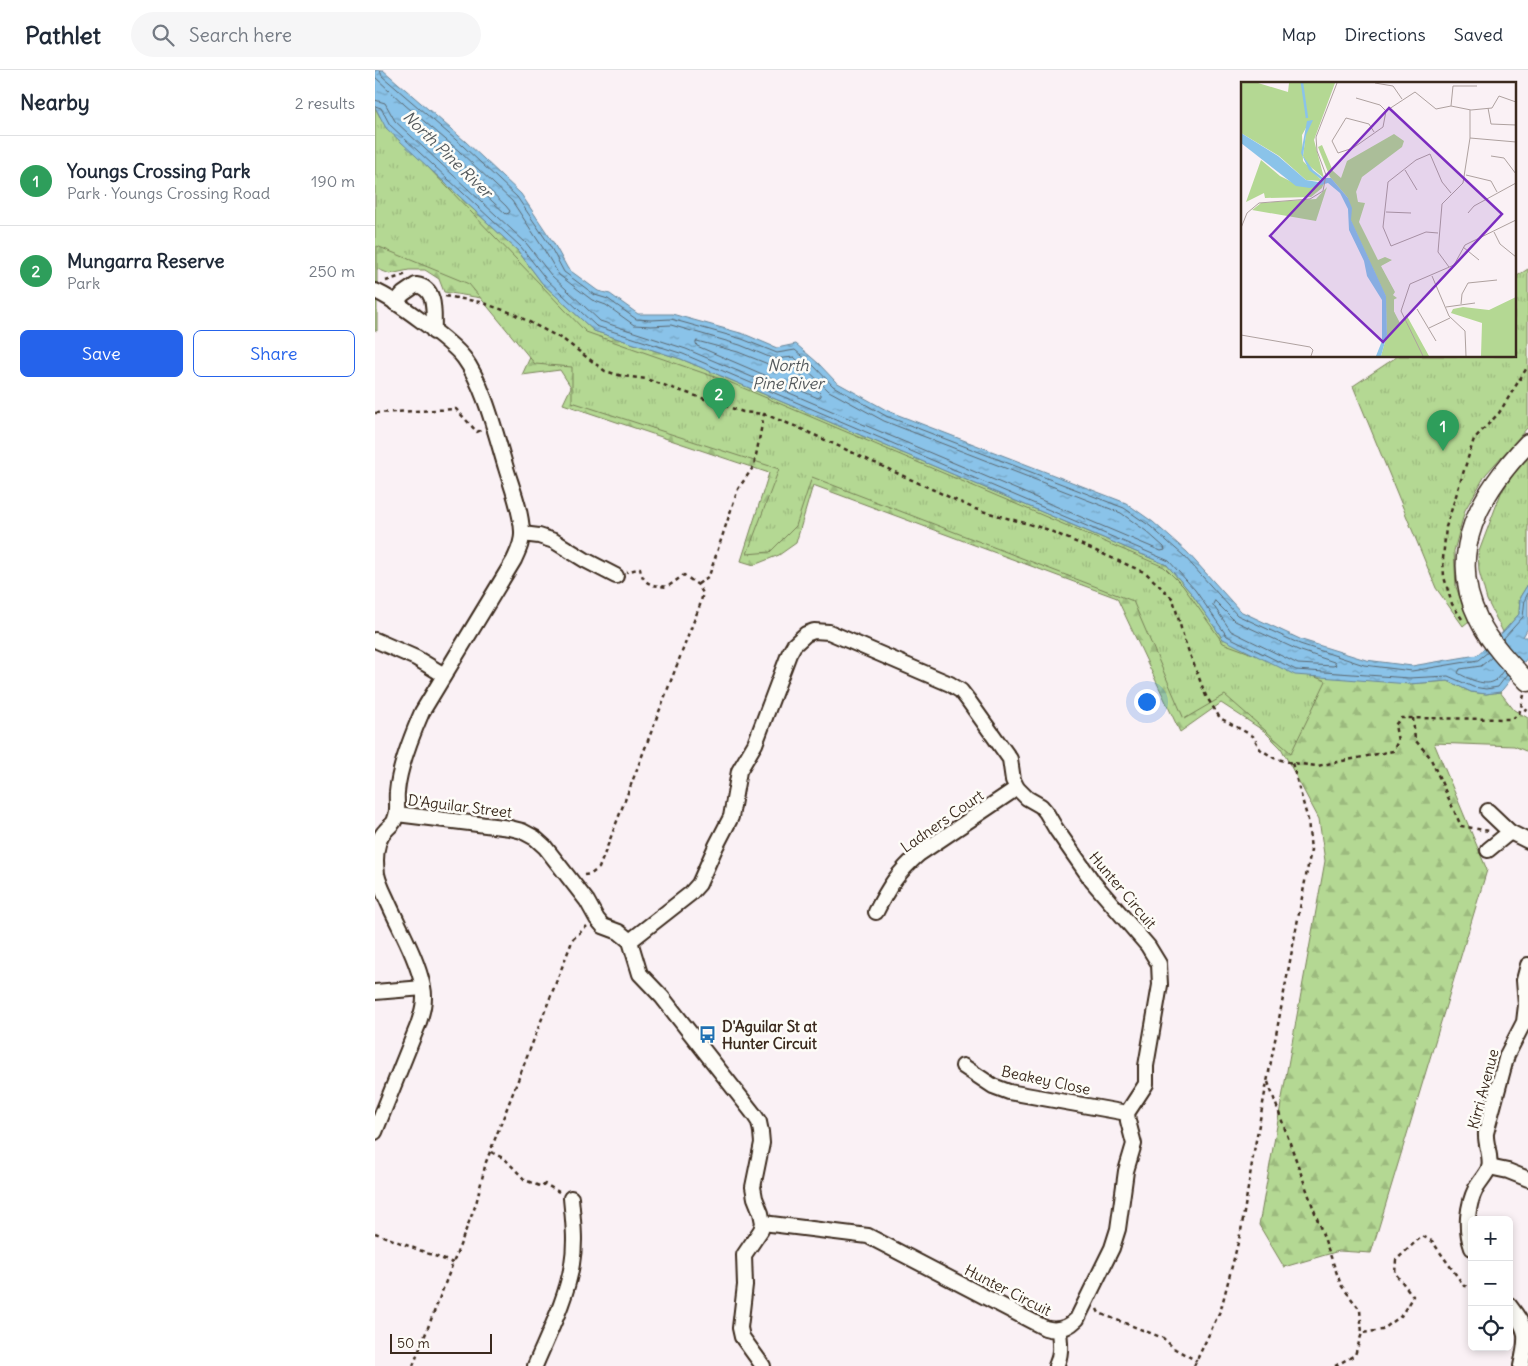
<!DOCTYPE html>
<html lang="en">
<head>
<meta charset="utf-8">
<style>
  body { margin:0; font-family:Delius,sans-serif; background:#f6f6f7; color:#1f2937 }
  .controls { position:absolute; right:15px; bottom:15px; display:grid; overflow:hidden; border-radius:8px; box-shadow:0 2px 8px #0003 }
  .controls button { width:45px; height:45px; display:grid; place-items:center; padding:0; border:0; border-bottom:1px solid #e0e1e3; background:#fff; color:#1f2937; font:25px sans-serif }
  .scale { position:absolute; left:15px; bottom:12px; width:102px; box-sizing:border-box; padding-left:5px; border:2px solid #3b2a1e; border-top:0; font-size:14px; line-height:18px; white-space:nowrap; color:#3b2a1e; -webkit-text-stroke:4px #fdfcf7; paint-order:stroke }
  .you { position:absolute; left:771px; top:631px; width:18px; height:18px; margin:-12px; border:4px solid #fff; border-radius:50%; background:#1a73e8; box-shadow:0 0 0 8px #1a73e833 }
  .badge { display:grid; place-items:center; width:32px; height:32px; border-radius:50%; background:#2563eb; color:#fff; font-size:16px; font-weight:700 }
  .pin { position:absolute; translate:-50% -41px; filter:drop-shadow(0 1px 2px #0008) }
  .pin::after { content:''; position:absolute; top:26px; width:18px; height:15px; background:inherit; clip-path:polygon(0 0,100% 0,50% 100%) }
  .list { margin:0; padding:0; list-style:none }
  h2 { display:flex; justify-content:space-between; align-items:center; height:65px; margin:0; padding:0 20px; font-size:21px }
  h2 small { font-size:16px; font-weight:400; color:#747a83 }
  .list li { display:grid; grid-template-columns:32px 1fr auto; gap:15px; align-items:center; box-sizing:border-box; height:90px; padding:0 20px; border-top:1px solid #e0e1e3 }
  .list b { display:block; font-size:19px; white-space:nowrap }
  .list p { margin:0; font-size:16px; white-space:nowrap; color:#747a83 }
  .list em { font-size:16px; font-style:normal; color:#747a83 }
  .actions { display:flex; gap:10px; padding:15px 20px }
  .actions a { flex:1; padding:11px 0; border:1px solid #2563eb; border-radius:8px; text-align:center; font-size:18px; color:#2563eb }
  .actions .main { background:#2563eb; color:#fff }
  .icon { flex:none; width:28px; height:28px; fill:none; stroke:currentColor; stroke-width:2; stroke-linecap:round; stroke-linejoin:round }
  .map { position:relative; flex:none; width:1153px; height:1296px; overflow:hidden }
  header { display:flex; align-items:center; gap:30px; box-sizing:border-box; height:70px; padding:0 25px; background:#fff; border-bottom:1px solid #e0e1e3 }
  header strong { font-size:24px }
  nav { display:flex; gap:28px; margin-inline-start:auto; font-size:18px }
  .search { width:350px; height:45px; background:#f6f6f7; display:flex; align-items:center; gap:12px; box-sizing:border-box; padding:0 18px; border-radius:28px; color:#747a83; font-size:19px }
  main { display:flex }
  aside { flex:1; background:#fff }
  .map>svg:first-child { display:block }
  .forest { fill:url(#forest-firs); stroke:#788158 }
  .park { fill:url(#park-tufts); stroke:#788158 }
  .water { fill:url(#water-ripples); stroke:#6a8698 }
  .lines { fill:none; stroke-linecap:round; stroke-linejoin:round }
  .shore { stroke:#5b676f; stroke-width:1 }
  .minor-casing { stroke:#3b2a1e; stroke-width:18 }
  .major-casing { stroke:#3b2a1e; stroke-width:21 }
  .path { stroke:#3b2a1e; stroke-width:2.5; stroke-dasharray:4 4; stroke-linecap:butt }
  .minor { stroke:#fdfcf7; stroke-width:14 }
  .major { stroke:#fdfcf7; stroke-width:18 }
  .labels { text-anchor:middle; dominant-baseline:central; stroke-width:5; stroke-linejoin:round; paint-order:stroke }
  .street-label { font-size:15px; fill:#3b2a1e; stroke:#fdfcf7 }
  .poi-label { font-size:15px; font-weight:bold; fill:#3b2a1e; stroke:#fdfcf7; text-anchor:start }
  .water-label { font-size:16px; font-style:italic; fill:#53585b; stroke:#fdfcf7 }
  .inset-river { fill:none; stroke:#8ac3e9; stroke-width:2.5 }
  .inset-road { fill:none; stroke:#aea19f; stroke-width:1 }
  .view { fill:#7b2cbf; fill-opacity:0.15; stroke:#7b2cbf; stroke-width:2.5 }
  .inset-edge { fill:none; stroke:#3b2a1e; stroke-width:2.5 }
</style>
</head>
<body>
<header>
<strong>Pathlet</strong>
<div class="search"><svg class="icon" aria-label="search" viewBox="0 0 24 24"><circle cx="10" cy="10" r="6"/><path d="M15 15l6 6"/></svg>Search here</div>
<nav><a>Map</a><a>Directions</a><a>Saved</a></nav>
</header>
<main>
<aside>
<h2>Nearby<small>2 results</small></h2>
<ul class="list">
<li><span class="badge" style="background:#2e9e5b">1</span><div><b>Youngs Crossing Park</b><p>Park · Youngs Crossing Road</p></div><em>190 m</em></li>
<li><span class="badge" style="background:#2e9e5b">2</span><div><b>Mungarra Reserve</b><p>Park</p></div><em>250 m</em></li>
</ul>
<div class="actions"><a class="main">Save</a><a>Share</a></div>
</aside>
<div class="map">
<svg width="1153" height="1296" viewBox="0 0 1153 1296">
  <defs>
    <pattern id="forest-firs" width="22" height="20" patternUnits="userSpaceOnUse" patternTransform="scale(1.25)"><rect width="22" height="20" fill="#b4d893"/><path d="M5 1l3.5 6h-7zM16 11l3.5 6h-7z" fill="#9cba7e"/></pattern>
    <pattern id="park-tufts" width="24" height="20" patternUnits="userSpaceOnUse" patternTransform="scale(1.25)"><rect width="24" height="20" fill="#b4d893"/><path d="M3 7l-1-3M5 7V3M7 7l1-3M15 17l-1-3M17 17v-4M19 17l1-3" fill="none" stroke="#9cba7e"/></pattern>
    <pattern id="water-ripples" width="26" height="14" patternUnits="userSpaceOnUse" patternTransform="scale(1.25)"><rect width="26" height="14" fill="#8ac3e9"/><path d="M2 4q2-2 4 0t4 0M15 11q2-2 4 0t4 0" fill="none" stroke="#729fbc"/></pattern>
  </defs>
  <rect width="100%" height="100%" fill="#faf1f5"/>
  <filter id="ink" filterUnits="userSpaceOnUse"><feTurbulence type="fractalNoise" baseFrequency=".02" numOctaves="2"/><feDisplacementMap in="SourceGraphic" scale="10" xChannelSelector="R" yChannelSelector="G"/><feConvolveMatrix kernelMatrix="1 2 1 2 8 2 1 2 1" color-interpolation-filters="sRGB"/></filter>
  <g filter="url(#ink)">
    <!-- forest -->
    <polygon class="forest" points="0,37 11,58 143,181 167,213 219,261 306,289 792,495 816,523 848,569 1034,614 1073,611 1096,622 1111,624 1125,622 1139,640 1153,648 1153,682 1139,676 1059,673 1112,800 996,1183 964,1181 909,1197 884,1155 950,791 944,749 906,678 889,661 846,633 805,662 742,528 438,415 421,473 404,485 379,495 366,491 394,403 188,334 196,317 185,300 147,305 172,250 106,228 69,222 64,209 50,200 34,200 15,204 0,198"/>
    <!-- park -->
    <g class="park">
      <polygon points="0,37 5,47 211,262 354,312 789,497 808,516 848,573 951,611 916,683 850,625 809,649 758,531 437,407 421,456 395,482 372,484 404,399 197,332 197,297 160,294 94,214 2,176 2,261 0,260"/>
      <polygon points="1153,199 1153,357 1111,404 1090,440 1079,481 1081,517 1094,551 1088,556 1061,518 978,316 1023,286 1139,286 1139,208"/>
      <polygon points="1153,388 1153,514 1145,527 1144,544 1128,562 1112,530 1104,501 1103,484 1126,423 1138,405"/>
    </g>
    <!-- water -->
    <polygon class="water" points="0,0 8,0 91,72 146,124 178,172 193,199 223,221 235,224 263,244 297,244 369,264 402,278 421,274 443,293 461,312 513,341 751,433 778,452 812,482 865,541 927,570 991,590 1037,596 1102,585 1128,562 1144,544 1145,527 1153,514 1153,558 1148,567 1153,567 1153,587 1128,619 1125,622 1111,624 1096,622 1073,611 1034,614 920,605 848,569 816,523 792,495 306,289 219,261 167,213 143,181 11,58 0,37"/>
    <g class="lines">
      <!-- shore -->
      <g class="shore">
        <polyline points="5,0 7,6 88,76 142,127 174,174 189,202 220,225 233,229 261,249 276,250 296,249 367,269 402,283 420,280 439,296 458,316 511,346 749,438 775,456 809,486 862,545 925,574 989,595 1037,601 1103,590 1113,582"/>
        <polyline points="0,7 30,35 84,81 137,131 168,178 184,205 217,230 231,235 259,255 276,256 296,255 365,275 399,289 419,287 454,321 509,351 746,443 771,461 789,477 790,480 786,481 311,279 225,251 176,205 151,173 20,51 10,33 0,30"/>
        <polyline points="0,36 6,38 15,55 146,177 171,209 221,256 308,284 794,491 820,520 852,566 921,600 1034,608 1073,606 1098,617 1111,619 1123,617 1132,605"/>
        <polygon points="52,64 79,86 131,136 135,141 134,143 131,144 50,69 49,66"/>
        <polygon points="322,271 363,282 398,296 416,295 446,324 446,326 443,328 322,276 321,273"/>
        <polygon points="840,531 860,551 923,580 959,592 961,595 958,596 923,594 856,561 838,535"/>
        <polyline points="1128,569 1148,547 1150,529 1153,523"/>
        <path d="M1117,587L1106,596L1085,599L1083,603C1092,608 1111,618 1121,610C1123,608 1126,603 1128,601"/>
      </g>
      <defs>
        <g id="minor">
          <path d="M0,221C18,228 77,272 89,288C109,315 121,365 131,398C137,418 146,440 147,461C148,472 143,481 139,490L47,642C37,665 24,697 22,722C21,731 24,740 20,749C19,754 14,756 11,760C0,771 0,789 2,804C4,814 9,823 13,832C25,859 42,888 48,917C51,930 47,943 43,955L0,1062"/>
          <path d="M20,233L28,224L41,215C63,218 58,245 59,262"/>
          <polyline points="147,464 164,466 179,471 210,490 241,506"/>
          <polyline points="0,570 41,588 69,605"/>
          <polyline points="22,744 135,758 147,761 160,768 170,777 212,831 222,849 228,856 244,862 255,871 265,904 287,927 378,1043 384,1052 386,1062 387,1073 378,1117 380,1128 386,1143 388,1153 386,1160 369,1185 370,1215 365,1258 367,1267 388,1296"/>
          <polyline points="1135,762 1153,771"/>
          <polyline points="1113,780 1135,762 1113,741"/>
          <path d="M501,842C513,818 523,802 544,784L642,718"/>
          <path d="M255,871L315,824L324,814L341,776L356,747L364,701L380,674L414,584L419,575L431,564L439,561L454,562L575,614L586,621L593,630L635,689L638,710L642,718L652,728L666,736L671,742L681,759L718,812L773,876L784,894L785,915L771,996V1014L752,1043L753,1051L759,1074L751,1101L743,1159L737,1178L702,1249C693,1258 683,1262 670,1258L493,1166L388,1153"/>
          <polyline points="0,922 48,918"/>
          <polyline points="588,996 618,1016 634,1022 752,1043"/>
          <polyline points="1114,1097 1133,1101 1153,1109"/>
          <path d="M1097,1178C1090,1159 1092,1136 1101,1118C1105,1111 1111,1105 1114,1098C1117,1087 1110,1074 1111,1063L1132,985L1149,952L1151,935L1149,910L1153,895"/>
          <path d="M1134,1235C1153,1260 1153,1265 1146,1296"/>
          <path d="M160,1296C173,1265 192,1228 197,1194C201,1172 198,1150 196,1128"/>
          <path d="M681,1296C687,1284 685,1273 684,1260"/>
        </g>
        <path id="major" d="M1153,373C1106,422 1070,482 1104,550C1115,573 1135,594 1153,612"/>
      </defs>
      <!-- minor casing -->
      <use href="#minor" class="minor-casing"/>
      <!-- major casing -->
      <use href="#major" class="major-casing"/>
      <!-- path -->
      <g class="path">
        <polyline points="11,211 32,204"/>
        <polyline points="70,226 105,232 137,243 189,270 230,301 247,306 271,309 368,342 389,344 422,357 600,439 671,459 771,503 798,529 809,569 831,626 845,648 878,666 885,679 899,688 917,693 942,696 1018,681 1023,671 1020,655 1026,648 1137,649 1144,644 1146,637"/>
        <polyline points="0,343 81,339 102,362 106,360"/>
        <polyline points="323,514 334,506 363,419 379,396 389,344"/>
        <polyline points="1087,549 1077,534 1069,507 1068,489 1071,457 1099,369 1124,343 1153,296"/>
        <polyline points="1149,625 1146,637 1153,641"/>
        <polyline points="1038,648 1040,670 1055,687 1086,756 1114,761"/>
        <path d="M209,805L216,804L224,798L325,535L328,523L323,515L309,505L292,517C276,515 268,515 265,498L252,502"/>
        <polyline points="893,1012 966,1215 985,1240 987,1263 1007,1260 1026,1246 1038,1226 1020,1203 1021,1190 1047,1166 1057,1171 1089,1216 1097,1217"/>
        <polyline points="116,1082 130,1089 150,1110 167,1117 170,1114 184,1122"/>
        <polyline points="0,1163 78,1193"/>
        <polyline points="722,1239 724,1243 788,1268 800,1279 822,1291"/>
        <polyline points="38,1296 101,1134 111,1092 198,869 212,856"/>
        <polyline points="819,1296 846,1239 866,1161 879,1081 936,780 933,750 917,693"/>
        <polyline points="960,1296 980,1285 987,1263"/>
      </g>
      <!-- minor -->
      <use href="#minor" class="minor"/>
      <!-- major -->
      <use href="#major" class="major"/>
    </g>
  </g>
  <!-- icons -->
  <defs>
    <symbol id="bus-bare" viewBox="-9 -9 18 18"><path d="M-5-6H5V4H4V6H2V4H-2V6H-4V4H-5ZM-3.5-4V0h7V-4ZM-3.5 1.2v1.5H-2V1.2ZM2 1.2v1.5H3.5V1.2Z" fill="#1f6fb2" stroke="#fdfcf7" stroke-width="2.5" paint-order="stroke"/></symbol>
  </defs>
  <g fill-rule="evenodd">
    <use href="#bus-bare" x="320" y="952" width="25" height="25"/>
  </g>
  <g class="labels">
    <!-- street labels -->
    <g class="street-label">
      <text transform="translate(85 736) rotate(7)">D'Aguilar Street</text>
      <text transform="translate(567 751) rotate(-35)">Ladners Court</text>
      <text transform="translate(748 820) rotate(50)">Hunter Circuit</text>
      <text transform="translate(671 1010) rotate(12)">Beakey Close</text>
      <text transform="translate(1108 1019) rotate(-75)">Kirri Avenue</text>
      <text transform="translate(633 1220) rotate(27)">Hunter Circuit</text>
    </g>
    <!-- poi labels -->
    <g class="poi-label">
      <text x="347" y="956">D'Aguilar St at<tspan x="347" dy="17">Hunter Circuit</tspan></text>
    </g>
    <!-- water labels -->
    <g class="water-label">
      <text transform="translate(73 84) rotate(44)">North Pine River</text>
      <text x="413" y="295">North<tspan x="413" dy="18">Pine River</tspan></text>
    </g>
  </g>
  <!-- overview -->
  <g transform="translate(866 12)">
    <rect width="275" height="275" fill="#faf1f5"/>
    <path d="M153,52L163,59L161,65L121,95L115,110L117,120L124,121L118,140L137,178L144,175L151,178L140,184L154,210L152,213L156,216L148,220L169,260L157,274H140L146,253L145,214L110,138L107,116L89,95L77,65L81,63L92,89L100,96L106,79Z" fill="#b4d893"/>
    <path d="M0,1H17L47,10L48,1H94L73,58L83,96L66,82L62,74L66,44L61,53L62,79L81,99L65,98L38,74L0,51ZM20,78L39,94L59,104L83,101L81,106L70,115L24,116L23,111L5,120ZM86,105L75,139L11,128L20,121L75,117ZM115,109L116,120L122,122L116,138L136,179L150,178L139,184L153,209L150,213L153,216V230L158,242L166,234L188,274H141L146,255L145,215L110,139L111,126L105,112ZM275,215V274H240L241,241L210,231L212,227L222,225L248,228Z" fill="#b4d893"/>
    <path d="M72,38L65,53L62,74L72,88L82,96H90L107,116L111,126L110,138L145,214L146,253L140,274H135L141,259V218L126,194L123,179L108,148L107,127L99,111L87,101L69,106L55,104L0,61V51L37,74L65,98L77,100L81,98L68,88L60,71L66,39Z" fill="#8ac3e9"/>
    <path class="inset-river" d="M61,1L66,36"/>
    <path class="inset-road" d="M134,1L152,4L161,17M115,16L139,23L145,29M210,24L212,4H236M247,26L250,42L275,43M133,50L128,42L105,36L91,59L97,71L112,66L142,45L145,29L174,10L195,27L210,24L230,28L251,26L258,14L275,20M229,56L275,60M229,56V28M250,74L263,76L275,92M164,88L176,108M225,93L250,99L256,110M145,130L170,131M227,131L233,124L275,101M0,146L6,131L18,121L69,117L82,109L85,93L76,69L75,55L96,1M253,150L259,162L275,175M197,151L185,150L150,164L142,145L147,100L175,78L189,72L201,100L210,111M222,165L238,178M208,185L197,170L201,122L222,101L229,56M191,194L208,234L224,249L225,274M220,222L221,212L227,201L256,198M205,225L234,221M176,227L195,259M188,246L209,236M0,253L69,265L72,268L70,274M182,274L160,229L169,202L213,183L224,163L275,138"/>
    <path class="view" d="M148,26L261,132L142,260L29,154Z"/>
    <rect width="275" height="275" class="inset-edge"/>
  </g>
</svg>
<div class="controls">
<button>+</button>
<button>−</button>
<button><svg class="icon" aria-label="locate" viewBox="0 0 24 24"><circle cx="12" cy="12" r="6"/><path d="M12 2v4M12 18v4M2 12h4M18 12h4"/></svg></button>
</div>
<div class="scale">50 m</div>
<div class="you"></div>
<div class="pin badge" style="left:1068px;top:381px;background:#2e9e5b">1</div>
<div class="pin badge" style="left:344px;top:349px;background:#2e9e5b">2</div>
</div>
</main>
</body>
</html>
